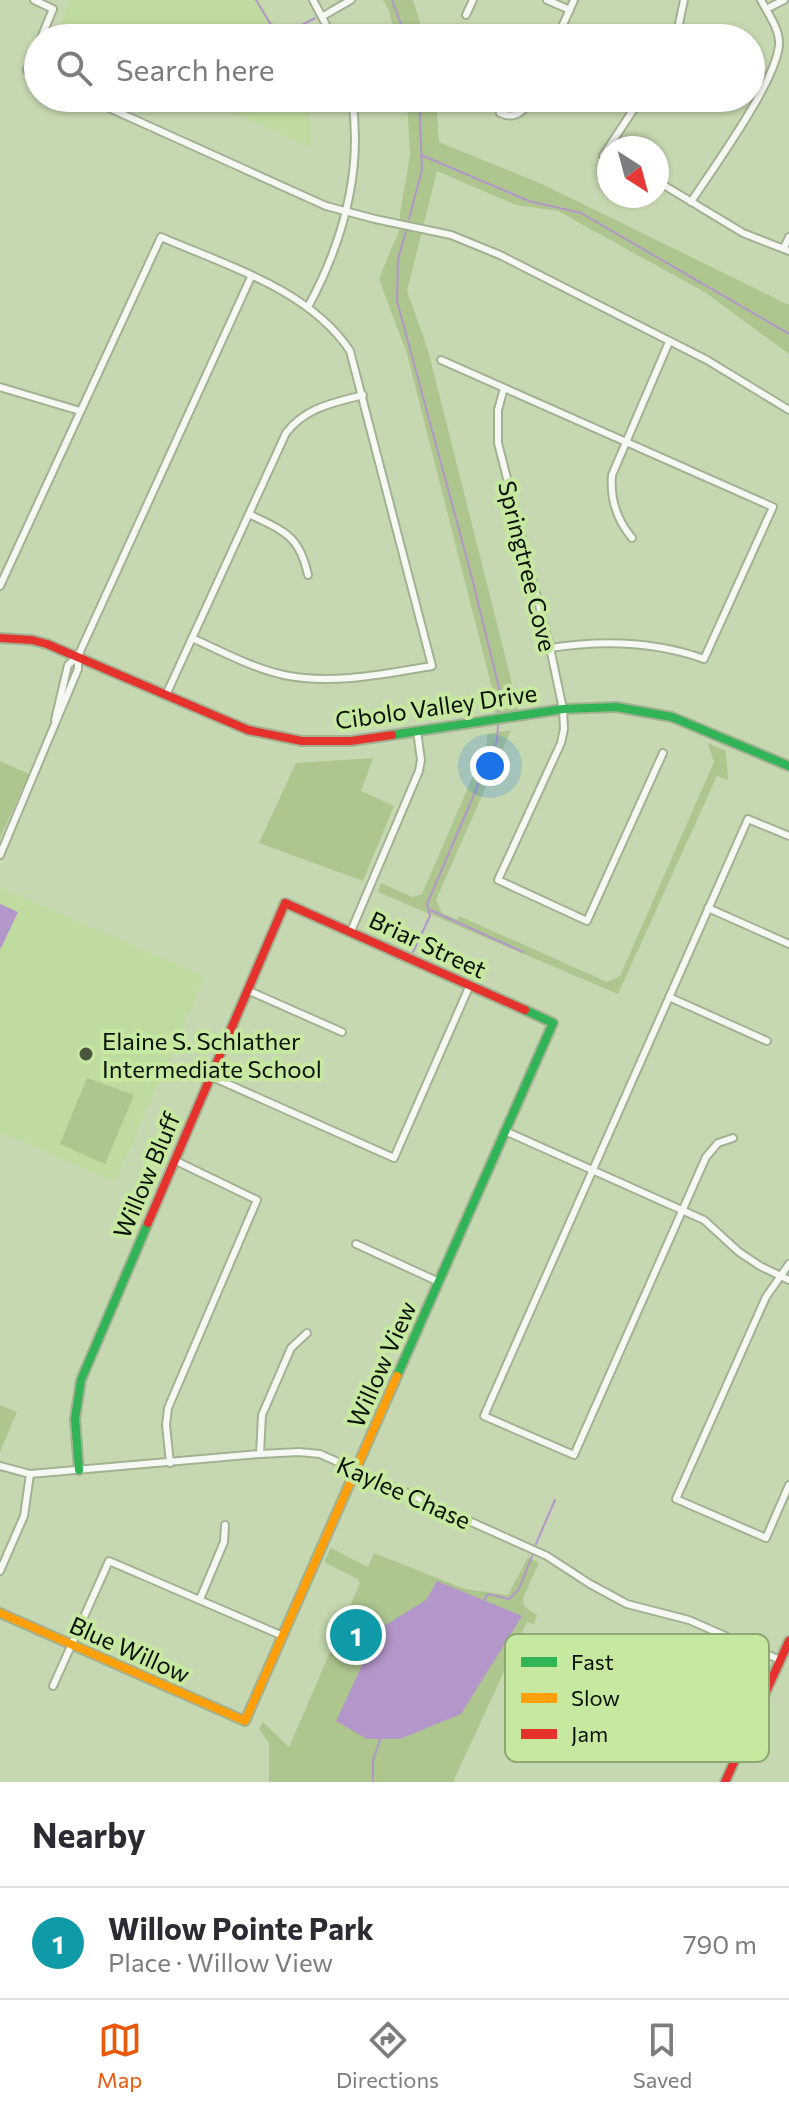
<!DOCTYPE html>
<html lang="en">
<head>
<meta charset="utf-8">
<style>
  body { margin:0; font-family:Commissioner,sans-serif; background:#f2f2f3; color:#2b2b33 }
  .compass { position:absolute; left:597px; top:136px; width:72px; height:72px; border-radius:50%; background:#fff; box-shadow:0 2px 6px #0004; rotate:144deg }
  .you { position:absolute; left:490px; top:766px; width:28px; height:28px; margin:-20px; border:6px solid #fff; border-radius:50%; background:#1a73e8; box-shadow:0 0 0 12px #1a73e833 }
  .badge { display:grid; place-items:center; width:52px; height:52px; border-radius:50%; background:#ea580c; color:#fff; font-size:26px; font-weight:700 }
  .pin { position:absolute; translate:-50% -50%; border:4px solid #fff; box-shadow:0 2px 8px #0006 }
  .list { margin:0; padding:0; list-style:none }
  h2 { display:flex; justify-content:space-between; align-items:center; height:104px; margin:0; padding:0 32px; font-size:34px }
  h2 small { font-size:26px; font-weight:400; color:#7c7c81 }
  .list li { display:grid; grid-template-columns:52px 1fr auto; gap:24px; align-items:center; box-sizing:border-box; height:112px; padding:0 32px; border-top:2px solid #e1e1e2 }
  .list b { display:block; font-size:30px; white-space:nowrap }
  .list p { margin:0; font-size:26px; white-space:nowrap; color:#7c7c81 }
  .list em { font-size:26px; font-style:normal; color:#7c7c81 }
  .icon { flex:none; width:44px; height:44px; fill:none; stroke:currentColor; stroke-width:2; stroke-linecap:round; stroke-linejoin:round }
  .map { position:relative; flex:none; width:789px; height:1782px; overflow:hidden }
  .search { position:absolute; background:#fff; box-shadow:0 2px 6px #0004; left:24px; right:24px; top:24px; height:88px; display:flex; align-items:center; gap:20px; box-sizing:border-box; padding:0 28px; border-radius:44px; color:#7c7c81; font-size:30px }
  .sheet { height:216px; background:#fff }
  nav { display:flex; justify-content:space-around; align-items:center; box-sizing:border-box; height:112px; border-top:2px solid #e1e1e2; background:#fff; font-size:22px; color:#7c7c81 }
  nav a { display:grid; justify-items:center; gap:4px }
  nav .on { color:#ea580c }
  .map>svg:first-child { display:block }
  .built { fill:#c0db9f }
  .green { fill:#adc68e }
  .water { fill:#b396ca }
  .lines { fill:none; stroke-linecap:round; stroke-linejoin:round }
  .stream { stroke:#b396ca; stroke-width:2 }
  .street-casing { stroke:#a3b193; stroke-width:10 }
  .fast-casing { stroke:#a3b193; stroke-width:12 }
  .slow-casing { stroke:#a3b193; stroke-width:12 }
  .jam-casing { stroke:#a3b193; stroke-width:12 }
  .street { stroke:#f6f9f3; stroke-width:6 }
  .fast { stroke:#30b455; stroke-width:8 }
  .slow { stroke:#ff9f0a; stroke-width:8 }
  .jam { stroke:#e5322d; stroke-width:8 }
  .poi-dot { fill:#4a573e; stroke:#c7e8a1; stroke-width:3 }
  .labels { text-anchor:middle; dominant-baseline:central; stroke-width:8; stroke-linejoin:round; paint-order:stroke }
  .street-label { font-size:24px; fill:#071100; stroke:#c7e8a1 }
  .poi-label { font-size:24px; fill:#071100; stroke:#c7e8a1; text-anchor:start }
  .key { fill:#c7e8a1; stroke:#8da871; stroke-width:2 }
  .key-label { font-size:22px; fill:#071100 }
</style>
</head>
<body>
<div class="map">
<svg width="789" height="1782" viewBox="0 0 789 1782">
  <rect width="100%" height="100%" fill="#c6d8b1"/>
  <!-- built -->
  <g class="built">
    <polygon points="70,0 260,0 283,38 65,38 56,34"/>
    <polygon points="200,98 307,98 312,148"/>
    <polygon points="0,887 205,977 115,1182 0,1132"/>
  </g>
  <!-- green -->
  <g class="green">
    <polygon points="383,0 413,0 425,38 396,38 389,11"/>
    <polygon points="407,98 436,98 439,142 542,184 789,305 789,354 706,293 558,211 516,205 437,171 407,291 428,350 520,715 495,719 495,700 407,354 379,279 400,228 400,213 410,156"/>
    <polygon points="511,730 436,900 442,913 458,920 459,916 607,982 620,976 714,762 708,743 726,751 728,780 717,776 618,994 378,892 381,883 412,897 422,894 487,743 487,734"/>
    <polygon points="373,758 361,791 394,806 363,881 259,843 296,763"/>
    <polygon points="0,761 29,774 0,838"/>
    <polygon points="87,1078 134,1095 105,1164 60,1144"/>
    <polygon points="0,1405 17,1412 0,1452"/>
    <polygon points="331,1548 368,1567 374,1553 465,1589 508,1595 528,1557 539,1563 523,1598 524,1606 537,1615 534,1624 527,1622 453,1782 269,1782 269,1743 259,1729 263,1722 289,1747 360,1583 358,1579 324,1562"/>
  </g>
  <!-- water -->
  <g class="water">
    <polygon points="0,904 18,912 1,948 0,948"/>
    <polygon points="437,1581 522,1616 461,1714 400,1739 367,1739 336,1721 379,1629 426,1600"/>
  </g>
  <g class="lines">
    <!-- stream -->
    <g class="stream">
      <polyline points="256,0 279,38"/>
      <polyline points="392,0 406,38"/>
      <polyline points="280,37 315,18"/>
      <polyline points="300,98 302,105"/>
      <polyline points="421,155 529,201 581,213 789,334"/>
      <polyline points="409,219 422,169 419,98"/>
      <polyline points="406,231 398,259 397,301 471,574 501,696 499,712"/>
      <polyline points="430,910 523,952"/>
      <polyline points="413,952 430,916 427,904 497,741 498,725"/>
      <polyline points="536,1544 555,1500"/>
      <polyline points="484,1600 488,1594 509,1599 519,1589 532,1556"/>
      <polyline points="373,1782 373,1760 381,1737"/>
    </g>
    <defs>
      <g id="street">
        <polyline points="34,0 53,9 41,38"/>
        <polyline points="313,0 333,38"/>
        <polyline points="547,0 570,10"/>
        <polyline points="766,9 784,0"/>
        <polyline points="466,15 473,0"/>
        <polyline points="323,16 351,0"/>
        <polyline points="557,38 574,0"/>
        <polyline points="676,38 684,0"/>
        <polyline points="38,44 27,70 38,76"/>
        <polyline points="87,98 326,206 375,219 451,235 500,255 707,360 789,410"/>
        <path d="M500,113C515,120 524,112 531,98"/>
        <polyline points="609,159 603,156 641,98"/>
        <polyline points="657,181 743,233 789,251"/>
        <path d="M691,202C713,168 776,82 779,45C780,29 768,14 761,0"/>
        <polyline points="784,248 789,237"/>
        <path d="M308,307C343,242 363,172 352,98"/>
        <path d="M441,360L773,507L704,659C654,641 602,640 550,648"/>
        <polyline points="0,387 80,411"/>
        <polyline points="504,388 498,410 498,443 550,648 563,709 564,729 561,743 498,880 587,921 663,753"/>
        <path d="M249,514C283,531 299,534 308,575"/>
        <path d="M632,538C617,520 610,498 612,475L669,342"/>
        <path d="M0,586L161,237C225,265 309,289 350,351L432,666C384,674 332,685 284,675C252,668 221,651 192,638"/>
        <path d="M166,695L286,433C306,407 333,403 363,395"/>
        <polyline points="55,720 68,665 78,656 251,277"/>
        <polyline points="0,855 78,669 78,656"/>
        <polyline points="708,908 789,944"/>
        <polyline points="351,931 419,771 421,760 417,731"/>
        <polyline points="247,990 342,1032"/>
        <polyline points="669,997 767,1041"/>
        <polyline points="210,1076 394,1158 470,985"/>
        <polyline points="505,1131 704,1220 739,1252 760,1266 789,1280"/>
        <polyline points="733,1138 718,1143 706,1157 574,1455 484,1416 748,819 789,836"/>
        <polyline points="356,1244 439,1282"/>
        <polyline points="789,1264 766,1297 676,1499 766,1538 789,1485"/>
        <polyline points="260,1454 262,1415 291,1348 307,1333"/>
        <polyline points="170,1463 166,1425 168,1408 257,1200 174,1160"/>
        <polyline points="0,1466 30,1474 260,1454 299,1452 320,1454 547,1556 590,1584 627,1604 689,1620 780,1660"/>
        <polyline points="0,1571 24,1516 30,1474"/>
        <polyline points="200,1599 224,1542 225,1525"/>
        <polyline points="53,1686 109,1561 283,1636"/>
      </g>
      <g id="fast">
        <polyline points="392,735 563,709 616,707 672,717 789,766"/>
        <polyline points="397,1376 553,1023 525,1010"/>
        <polyline points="79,1470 75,1419 81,1380 148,1223"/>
      </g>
      <polyline id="slow" points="0,1613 245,1721 397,1376"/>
      <g id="jam">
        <polyline points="0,638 32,640 47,644 248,730 302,741 351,741 392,735"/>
        <polyline points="148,1223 285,903 525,1010"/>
        <polyline points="725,1782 789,1641"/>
      </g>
    </defs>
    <!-- street casing -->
    <use href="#street" class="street-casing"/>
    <!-- fast casing -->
    <use href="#fast" class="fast-casing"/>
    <!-- slow casing -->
    <use href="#slow" class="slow-casing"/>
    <!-- jam casing -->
    <use href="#jam" class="jam-casing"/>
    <!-- street -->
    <use href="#street" class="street"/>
    <!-- fast -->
    <use href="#fast" class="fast"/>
    <!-- slow -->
    <use href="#slow" class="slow"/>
    <!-- jam -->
    <use href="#jam" class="jam"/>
  </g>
  <!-- markers -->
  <circle class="poi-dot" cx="86" cy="1054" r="8"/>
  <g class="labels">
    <!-- street labels -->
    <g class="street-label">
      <text transform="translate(528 566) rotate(76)">Springtree Cove</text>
      <text transform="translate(436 706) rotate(-8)">Cibolo Valley Drive</text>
      <text transform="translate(428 944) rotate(25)">Briar Street</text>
      <text transform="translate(146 1175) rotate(-67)">Willow Bluff</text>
      <text transform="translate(381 1364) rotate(-66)">Willow View</text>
      <text transform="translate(404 1492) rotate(24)">Kaylee Chase</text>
      <text transform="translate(130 1649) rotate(24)">Blue Willow</text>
    </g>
    <!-- poi labels -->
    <g class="poi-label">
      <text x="102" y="1040">Elaine S. Schlather<tspan x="102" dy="28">Intermediate School</tspan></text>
    </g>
  </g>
  <!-- legend -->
  <rect x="505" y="1634" width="264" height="128" rx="12" class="key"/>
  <rect x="521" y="1657" width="36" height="10" fill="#30b455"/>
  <rect x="521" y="1693" width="36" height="10" fill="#ff9f0a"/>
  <rect x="521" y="1729" width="36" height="10" fill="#e5322d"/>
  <g class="key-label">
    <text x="571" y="1670">Fast</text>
    <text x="571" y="1706">Slow</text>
    <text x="571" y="1742">Jam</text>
  </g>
</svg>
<svg class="compass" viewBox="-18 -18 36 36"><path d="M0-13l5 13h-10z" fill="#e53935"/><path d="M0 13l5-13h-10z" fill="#7c7c81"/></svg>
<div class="you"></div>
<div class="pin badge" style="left:356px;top:1635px;background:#0f9aa8">1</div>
<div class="search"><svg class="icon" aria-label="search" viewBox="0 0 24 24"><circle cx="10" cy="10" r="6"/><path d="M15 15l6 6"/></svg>Search here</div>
</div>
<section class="sheet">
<h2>Nearby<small></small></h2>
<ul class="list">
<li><span class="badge" style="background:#0f9aa8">1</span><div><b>Willow Pointe Park</b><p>Place · Willow View</p></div><em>790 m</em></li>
</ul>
</section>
<nav>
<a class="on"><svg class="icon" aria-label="map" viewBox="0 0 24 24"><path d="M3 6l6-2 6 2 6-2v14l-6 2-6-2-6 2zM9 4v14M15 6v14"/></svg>Map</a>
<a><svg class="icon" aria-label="directions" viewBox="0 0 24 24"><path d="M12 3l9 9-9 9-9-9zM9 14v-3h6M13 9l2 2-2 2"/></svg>Directions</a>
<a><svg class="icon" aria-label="saved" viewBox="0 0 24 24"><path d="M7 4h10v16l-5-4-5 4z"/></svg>Saved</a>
</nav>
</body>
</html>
